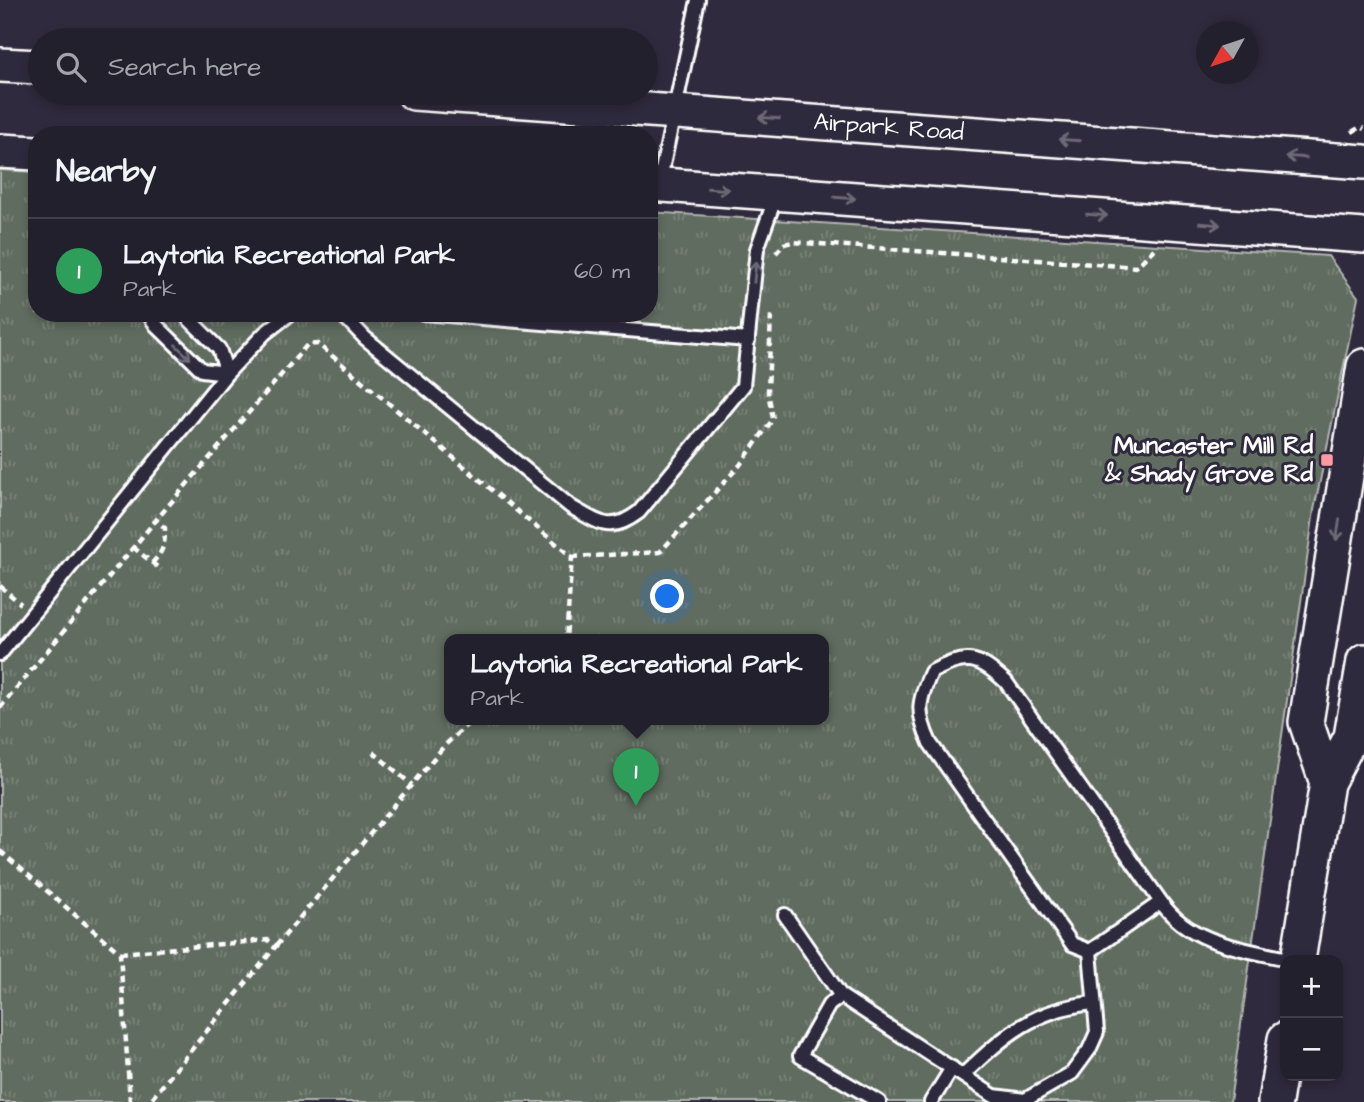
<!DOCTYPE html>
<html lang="en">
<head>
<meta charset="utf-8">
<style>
  body { margin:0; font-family:"Architects Daughter",sans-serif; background:#2b2836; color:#f1f3f6 }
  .controls { position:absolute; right:21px; bottom:21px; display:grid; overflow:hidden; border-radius:14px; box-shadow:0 4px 10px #0003 }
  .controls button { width:63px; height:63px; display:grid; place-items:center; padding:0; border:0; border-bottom:2px solid #403e4a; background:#23202e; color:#f1f3f6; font:35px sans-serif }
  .compass { position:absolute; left:1196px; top:21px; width:63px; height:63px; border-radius:50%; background:#23202e; box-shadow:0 4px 10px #0003; rotate:230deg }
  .you { position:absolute; left:668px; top:597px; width:24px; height:24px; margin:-18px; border:5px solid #fff; border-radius:50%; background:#1a73e8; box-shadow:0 0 0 10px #1a73e833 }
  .badge { display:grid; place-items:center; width:46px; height:46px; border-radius:50%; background:#ff9aa2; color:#fff; font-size:23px; font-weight:700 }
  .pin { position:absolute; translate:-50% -58px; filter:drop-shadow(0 2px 4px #0008) }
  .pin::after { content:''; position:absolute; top:37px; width:24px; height:21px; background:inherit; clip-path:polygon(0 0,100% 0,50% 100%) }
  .popup { position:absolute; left:444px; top:634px; width:385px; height:91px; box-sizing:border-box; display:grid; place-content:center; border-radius:14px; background:#23202e; filter:drop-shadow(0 2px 5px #0005); font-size:23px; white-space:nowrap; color:#a3a3aa }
  .popup b { font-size:26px; color:#f1f3f6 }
  .popup::after { content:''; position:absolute; left:50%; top:100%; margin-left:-14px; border:14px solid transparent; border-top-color:#23202e }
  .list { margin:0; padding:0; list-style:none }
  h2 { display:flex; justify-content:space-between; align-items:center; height:91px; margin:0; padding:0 28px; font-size:30px }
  h2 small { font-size:23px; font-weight:400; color:#a3a3aa }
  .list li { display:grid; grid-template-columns:46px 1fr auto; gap:21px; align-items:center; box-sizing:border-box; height:105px; padding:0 28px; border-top:2px solid #403e4a }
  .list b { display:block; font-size:26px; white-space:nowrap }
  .list p { margin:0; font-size:23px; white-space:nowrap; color:#a3a3aa }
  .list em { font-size:23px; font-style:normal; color:#a3a3aa }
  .icon { flex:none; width:38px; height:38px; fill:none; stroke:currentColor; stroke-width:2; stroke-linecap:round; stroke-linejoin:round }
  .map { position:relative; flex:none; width:1364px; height:1102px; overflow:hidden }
  .search { position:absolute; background:#23202e; box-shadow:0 4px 10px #0003; left:28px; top:28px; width:630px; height:77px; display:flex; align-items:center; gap:18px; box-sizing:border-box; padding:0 24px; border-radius:38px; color:#a3a3aa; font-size:26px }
  .panel { position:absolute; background:#23202e; box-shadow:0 4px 10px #0003; left:28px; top:126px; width:630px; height:196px; border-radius:28px }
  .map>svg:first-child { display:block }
  .park { fill:url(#park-tufts); stroke:#b0b6b0; stroke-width:2; fill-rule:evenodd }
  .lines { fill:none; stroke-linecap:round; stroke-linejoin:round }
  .lane-casing { stroke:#fff; stroke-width:18 }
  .secondary-casing { stroke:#fff; stroke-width:38 }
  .path { stroke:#fff; stroke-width:4.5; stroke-dasharray:7 5; stroke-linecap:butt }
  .lane { stroke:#2f2a3d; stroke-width:12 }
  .secondary { stroke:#2f2a3d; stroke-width:33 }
  .oneway { stroke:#6d6a77 }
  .poi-dot { fill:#ff9aa2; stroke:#2f2a3d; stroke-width:2.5 }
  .labels { text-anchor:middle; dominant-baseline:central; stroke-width:6; stroke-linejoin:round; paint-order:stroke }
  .street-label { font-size:24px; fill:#fff; stroke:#2f2a3d }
  .poi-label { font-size:24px; font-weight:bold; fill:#fff; stroke:#2f2a3d; text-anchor:end }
</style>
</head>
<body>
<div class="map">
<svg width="1364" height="1102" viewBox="0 0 1364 1102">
  <defs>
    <pattern id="park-tufts" width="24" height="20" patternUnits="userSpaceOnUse" patternTransform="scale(1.75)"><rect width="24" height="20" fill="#616c60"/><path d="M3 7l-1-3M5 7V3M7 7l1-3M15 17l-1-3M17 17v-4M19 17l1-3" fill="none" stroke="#798278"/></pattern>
  </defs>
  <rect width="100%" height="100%" fill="#2f2a3d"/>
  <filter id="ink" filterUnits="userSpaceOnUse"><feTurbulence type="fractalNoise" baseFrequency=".0143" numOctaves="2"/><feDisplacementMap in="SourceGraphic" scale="14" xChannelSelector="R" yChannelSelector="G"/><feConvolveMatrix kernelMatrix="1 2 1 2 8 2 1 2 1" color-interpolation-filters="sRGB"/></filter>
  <g filter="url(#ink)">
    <!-- park -->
    <path class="park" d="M0,170L37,172V313H649V212L1328,256L1358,297L1314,510L1230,1102H0ZM449,640H823V720H449Z"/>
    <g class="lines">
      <defs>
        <g id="lane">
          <polyline points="659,184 698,0"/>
          <polyline points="148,313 156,325 202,370 227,373 219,349 183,313"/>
          <path d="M341,313L365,338L571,507C600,523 610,534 639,512L743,386L757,249L776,196"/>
          <polyline points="423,313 748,340"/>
          <polyline points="0,654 227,373 265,333 291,313"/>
          <path d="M1161,902L1090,951L1072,944L930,743C916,712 918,702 931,672C967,654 976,655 1006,682L1161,902C1191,945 1245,949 1292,960"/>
          <polyline points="785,915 841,996 994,1096 1025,1100 1072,1073 1089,1050 1097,1032 1090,951"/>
          <polyline points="841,996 829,1005 800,1056 879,1102"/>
          <path d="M963,1075C1005,1035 1034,1009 1093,1003"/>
          <polyline points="931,1102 952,1068"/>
        </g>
        <g id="secondary">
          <polyline points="0,65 40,67"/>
          <path id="s1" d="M414,93L1364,162"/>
          <polyline points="0,151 37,153"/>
          <polyline points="649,184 1364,236"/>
          <polyline points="1327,783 1306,722 1364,366"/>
          <polyline points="1298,960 1327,783 1351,737 1364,661"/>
          <polyline points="1275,1102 1285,1039"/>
        </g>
      </defs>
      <!-- lane casing -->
      <use href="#lane" class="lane-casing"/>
      <!-- secondary casing -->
      <use href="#secondary" class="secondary-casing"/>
      <!-- path -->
      <g class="path">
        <polyline points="1352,132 1360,127 1364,129"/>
        <polyline points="776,253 784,244 792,242 1136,267 1154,249"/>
        <polyline points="133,547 161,570"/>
        <polyline points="572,557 660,552 740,465 773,419 768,392 771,314"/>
        <path d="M152,563C164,551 165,543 165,528L156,520"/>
        <polyline points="0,586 21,604"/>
        <polyline points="0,708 156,520 307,345 318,344 325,350 572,557 566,640"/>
        <polyline points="373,752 412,785"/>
        <polyline points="0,851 120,953 130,1102"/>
        <polyline points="276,946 445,745 472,720"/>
        <polyline points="120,953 268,940 276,946 149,1102"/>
      </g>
      <!-- lane -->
      <use href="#lane" class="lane"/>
      <!-- secondary -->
      <use href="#secondary" class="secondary"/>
    </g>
    <!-- one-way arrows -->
    <defs><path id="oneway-shaft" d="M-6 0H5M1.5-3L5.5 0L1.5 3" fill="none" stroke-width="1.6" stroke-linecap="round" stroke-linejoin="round" transform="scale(1.75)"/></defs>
    <g class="oneway">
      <use href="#oneway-shaft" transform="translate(769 118) rotate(-176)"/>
      <use href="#oneway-shaft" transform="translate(1069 140) rotate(-176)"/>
      <use href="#oneway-shaft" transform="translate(1296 157) rotate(-176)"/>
      <use href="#oneway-shaft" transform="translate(718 189) rotate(4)"/>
      <use href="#oneway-shaft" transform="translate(845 198) rotate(4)"/>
      <use href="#oneway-shaft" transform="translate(1097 215) rotate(4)"/>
      <use href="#oneway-shaft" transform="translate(1210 224) rotate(5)"/>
      <use href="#oneway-shaft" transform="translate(755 272) rotate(-84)"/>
      <use href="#oneway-shaft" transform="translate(183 352) rotate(44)"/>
      <use href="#oneway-shaft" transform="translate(1338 530) rotate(99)"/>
    </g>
  </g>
  <!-- markers -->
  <rect class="poi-dot" x="1320" y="453" width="14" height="14" rx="3.5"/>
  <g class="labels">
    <!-- street labels -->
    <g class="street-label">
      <text stroke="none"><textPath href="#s1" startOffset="476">Airpark Road</textPath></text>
    </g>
    <!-- poi labels -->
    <g class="poi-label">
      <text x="1313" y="446">Muncaster Mill Rd<tspan x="1313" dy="28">&amp; Shady Grove Rd</tspan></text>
    </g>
  </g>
</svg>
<div class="controls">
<button>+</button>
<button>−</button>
</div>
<svg class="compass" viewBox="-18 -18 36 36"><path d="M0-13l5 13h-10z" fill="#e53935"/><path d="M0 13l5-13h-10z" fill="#a3a3aa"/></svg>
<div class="you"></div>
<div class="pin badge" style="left:636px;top:806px;background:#2e9e5b">1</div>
<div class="popup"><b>Laytonia Recreational Park</b>Park</div>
<div class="search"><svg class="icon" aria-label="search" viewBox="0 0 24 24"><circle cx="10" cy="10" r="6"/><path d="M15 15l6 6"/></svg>Search here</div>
<section class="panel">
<h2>Nearby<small></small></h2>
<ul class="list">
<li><span class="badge" style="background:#2e9e5b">1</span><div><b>Laytonia Recreational Park</b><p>Park</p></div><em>60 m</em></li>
</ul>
</section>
</div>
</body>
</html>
